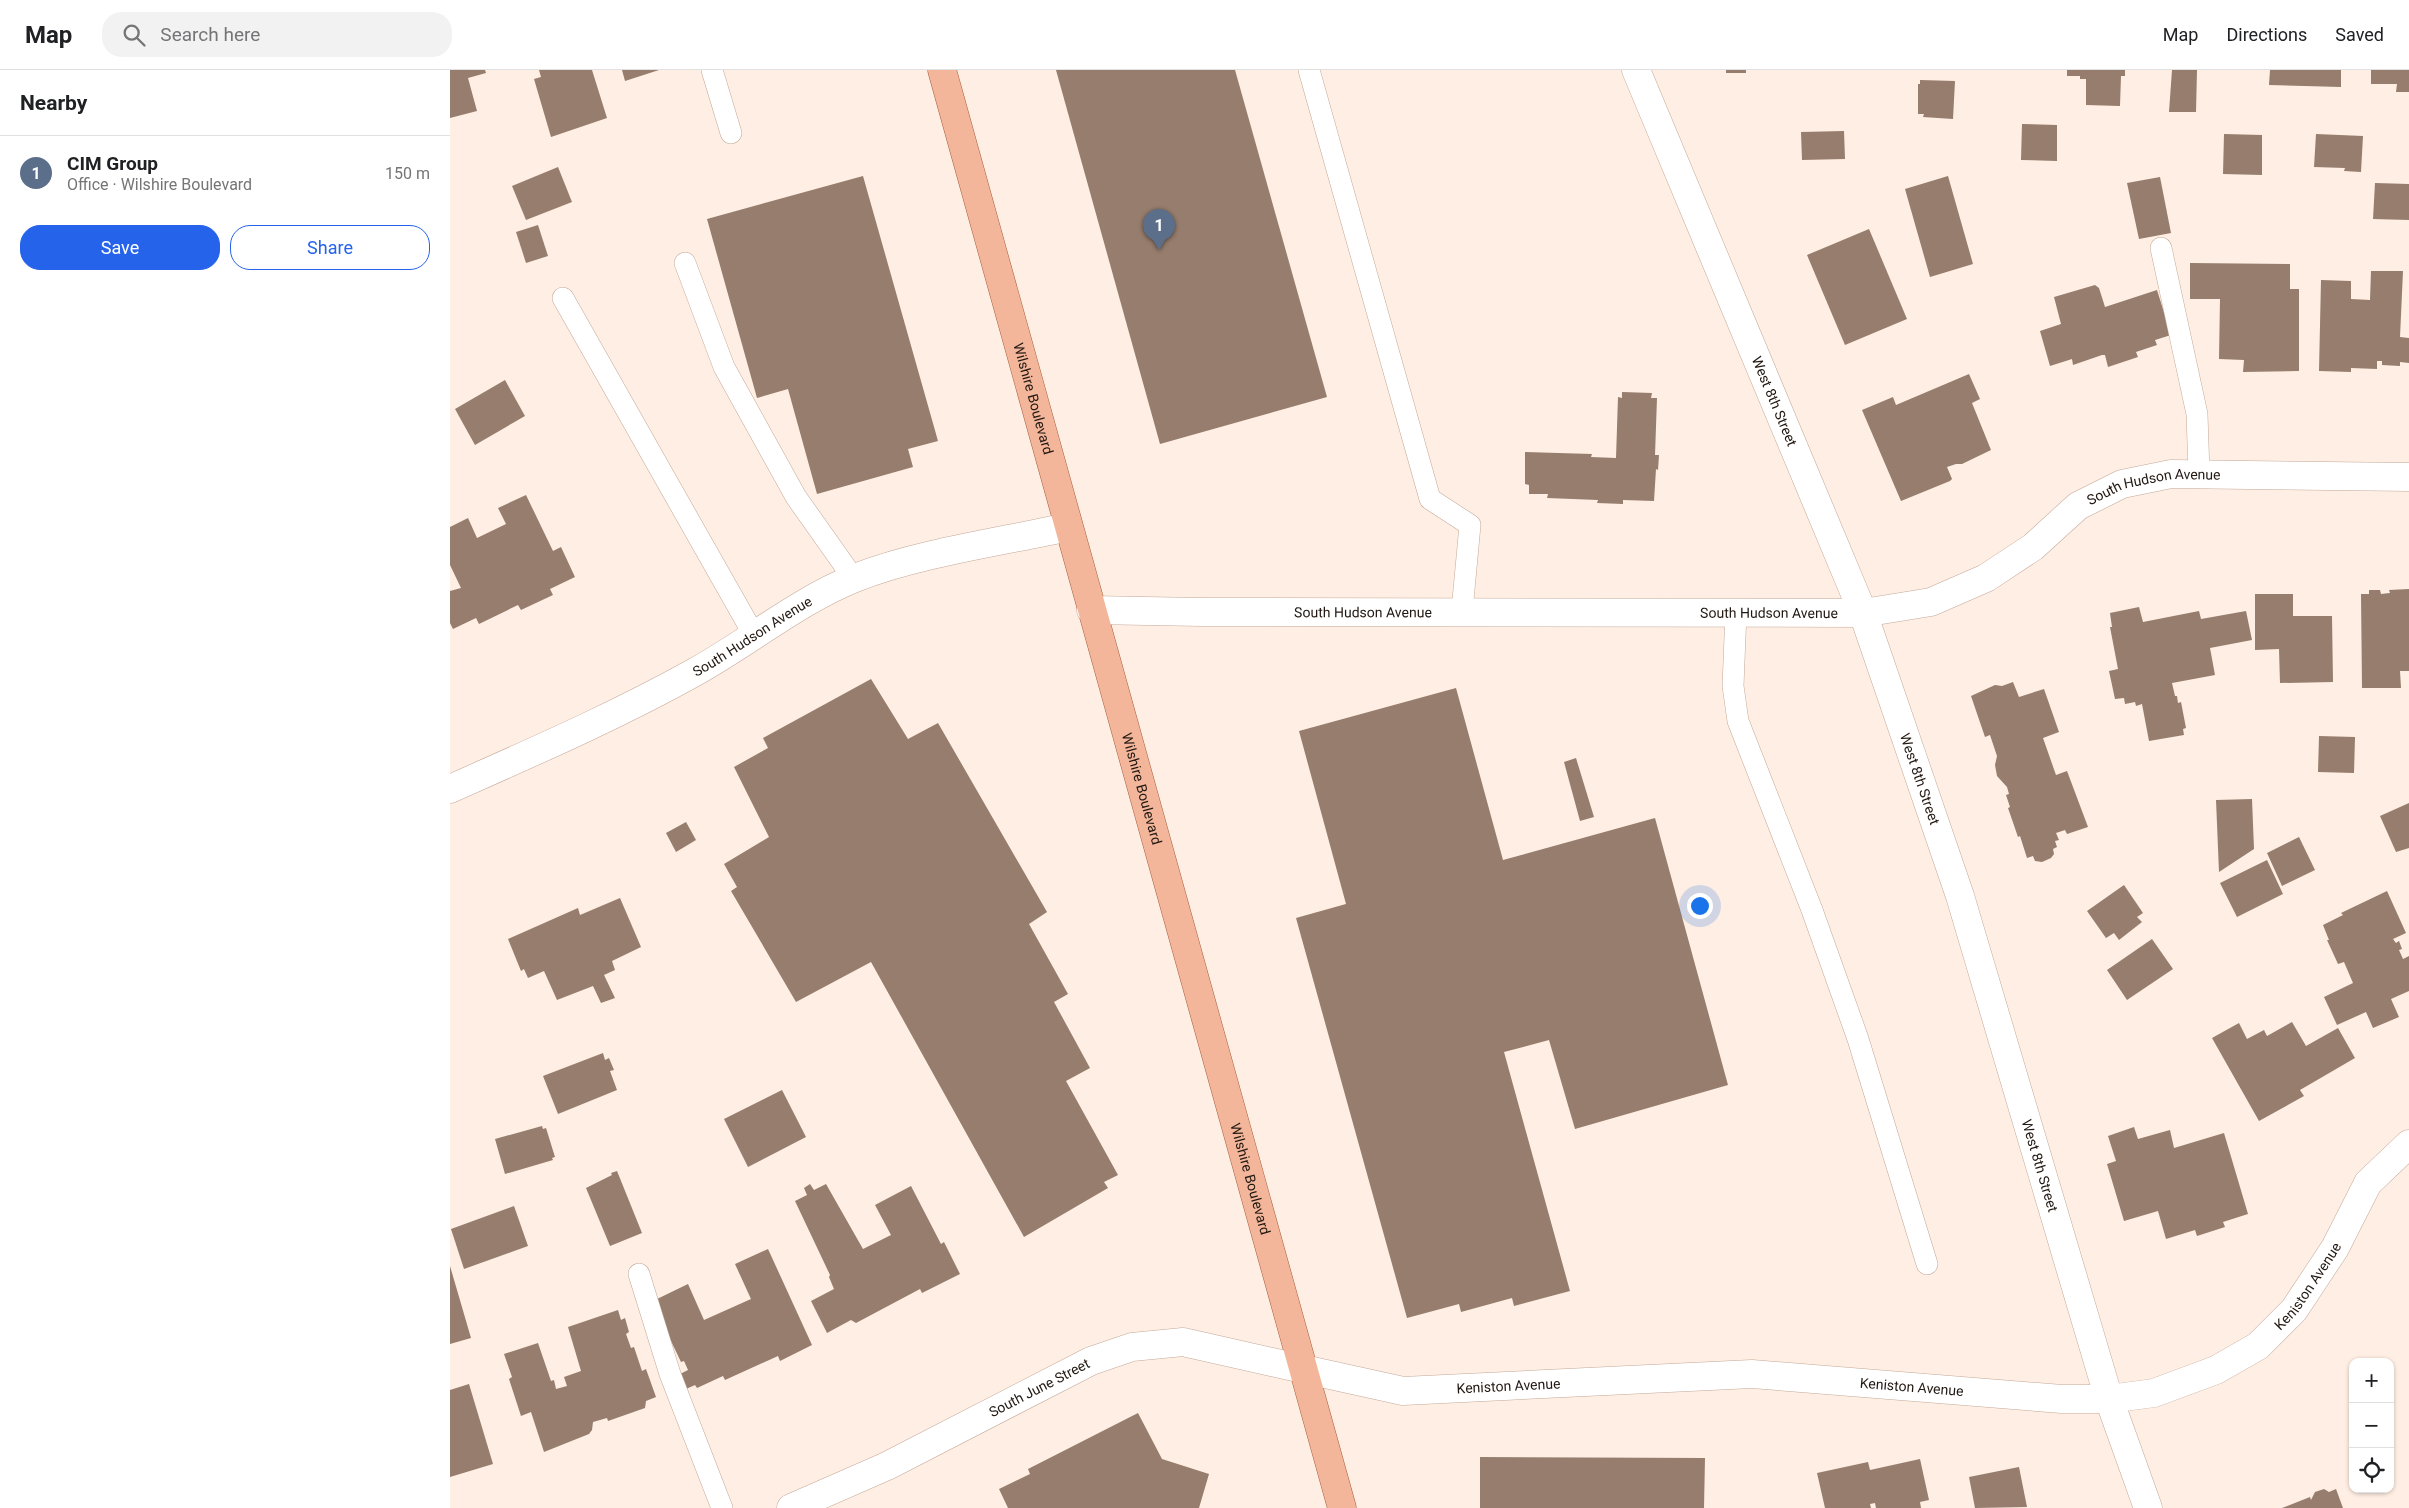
<!DOCTYPE html>
<html lang="en">
<head>
<meta charset="utf-8">
<style>
  body { margin:0; font-family:Roboto,sans-serif; background:#f2f2f2; color:#202124 }
  .controls { position:absolute; right:15px; bottom:15px; display:grid; overflow:hidden; border-radius:10px; box-shadow:0 1px 4px #0004 }
  .controls button { width:45px; height:45px; display:grid; place-items:center; padding:0; border:0; border-bottom:1px solid #e0e0e0; background:#fff; color:#202124; font:25px sans-serif }
  .you { position:absolute; left:1249px; top:835px; width:18px; height:18px; margin:-12px; border:4px solid #fff; border-radius:50%; background:#1a73e8; box-shadow:0 0 0 8px #1a73e833 }
  .badge { display:grid; place-items:center; width:32px; height:32px; border-radius:50%; background:#2563eb; color:#fff; font-size:16px; font-weight:700 }
  .pin { position:absolute; translate:-50% -41px; filter:drop-shadow(0 1px 2px #0008) }
  .pin::after { content:''; position:absolute; top:26px; width:18px; height:15px; background:inherit; clip-path:polygon(0 0,100% 0,50% 100%) }
  .list { margin:0; padding:0; list-style:none }
  h2 { display:flex; justify-content:space-between; align-items:center; height:65px; margin:0; padding:0 20px; font-size:21px }
  h2 small { font-size:16px; font-weight:400; color:#757577 }
  .list li { display:grid; grid-template-columns:32px 1fr auto; gap:15px; align-items:center; box-sizing:border-box; height:75px; padding:0 20px; border-top:1px solid #e0e0e0 }
  .list b { display:block; font-size:19px; white-space:nowrap }
  .list p { margin:0; font-size:16px; white-space:nowrap; color:#757577 }
  .list em { font-size:16px; font-style:normal; color:#757577 }
  .actions { display:flex; gap:10px; padding:15px 20px }
  .actions a { flex:1; padding:11px 0; border:1px solid #2563eb; border-radius:20px; text-align:center; font-size:18px; color:#2563eb }
  .actions .main { background:#2563eb; color:#fff }
  .icon { flex:none; width:28px; height:28px; fill:none; stroke:currentColor; stroke-width:2; stroke-linecap:round; stroke-linejoin:round }
  .map { position:relative; flex:none; width:1959px; height:1438px; overflow:hidden }
  header { display:flex; align-items:center; gap:30px; box-sizing:border-box; height:70px; padding:0 25px; background:#fff; border-bottom:1px solid #e0e0e0 }
  header strong { font-size:24px }
  nav { display:flex; gap:28px; margin-inline-start:auto; font-size:18px }
  .search { width:350px; height:45px; background:#f2f2f2; display:flex; align-items:center; gap:12px; box-sizing:border-box; padding:0 18px; border-radius:20px; color:#757577; font-size:19px }
  main { display:flex }
  aside { flex:1; background:#fff }
  .map>svg:first-child { display:block }
  .building { fill:#967d6d }
  .lines { fill:none; stroke-linecap:round; stroke-linejoin:round }
  .service-casing { stroke:#c3a999; stroke-width:22 }
  .minor-casing { stroke:#c3a999; stroke-width:29 }
  .tertiary-casing { stroke:#c3a999; stroke-width:29 }
  .primary-casing { stroke:#a55e3e; stroke-width:29 }
  .service { stroke:#fff; stroke-width:21 }
  .minor { stroke:#fff; stroke-width:28 }
  .tertiary { stroke:#fff; stroke-width:28 }
  .primary { stroke:#f4b69a; stroke-width:28 }
  .labels { text-anchor:middle; dominant-baseline:central; stroke-width:5; stroke-linejoin:round; paint-order:stroke }
  .street-label { font-size:14px; fill:#211711; stroke:#fff }
</style>
</head>
<body>
<header>
<strong>Map</strong>
<div class="search"><svg class="icon" aria-label="search" viewBox="0 0 24 24"><circle cx="10" cy="10" r="6"/><path d="M15 15l6 6"/></svg>Search here</div>
<nav><a>Map</a><a>Directions</a><a>Saved</a></nav>
</header>
<main>
<aside>
<h2>Nearby<small></small></h2>
<ul class="list">
<li><span class="badge" style="background:#5c6f8a">1</span><div><b>CIM Group</b><p>Office · Wilshire Boulevard</p></div><em>150 m</em></li>
</ul>
<div class="actions"><a class="main">Save</a><a>Share</a></div>
</aside>
<div class="map">
<svg width="1959" height="1438" viewBox="0 0 1959 1438">
  <rect width="100%" height="100%" fill="#ffeee3"/>
  <!-- building -->
  <g class="building">
    <polygon points="0,0 35,0 36,3 18,8 27,41 0,48"/>
    <polygon points="89,0 142,0 157,48 101,67 84,9 91,7"/>
    <polygon points="172,0 209,0 175,11"/>
    <polygon points="606,0 785,0 877,327 710,374"/>
    <rect x="1276" y="0" width="20" height="3"/>
    <polygon points="1617,0 1675,0 1675,6 1671,6 1670,36 1636,35 1636,9 1630,9 1630,6 1617,6"/>
    <polygon points="1722,0 1747,0 1746,42 1719,42"/>
    <polygon points="1820,0 1891,0 1891,17 1819,15"/>
    <polygon points="1921,0 1959,0 1959,22 1946,22 1947,14 1921,14"/>
    <polygon points="1470,10 1505,11 1503,49 1473,47 1474,44 1468,44 1468,14 1470,14"/>
    <polygon points="1572,54 1607,55 1607,91 1571,90"/>
    <polygon points="1394,61 1395,89 1352,90 1351,62"/>
    <polygon points="1774,64 1812,65 1812,105 1773,104"/>
    <polygon points="1866,64 1913,66 1911,102 1894,101 1895,98 1864,97"/>
    <polygon points="108,97 122,132 76,150 62,116"/>
    <polygon points="413,106 488,371 458,379 463,397 367,424 338,319 307,328 257,149"/>
    <polygon points="1498,106 1523,194 1480,207 1455,119"/>
    <polygon points="1710,107 1721,163 1689,169 1677,113"/>
    <polygon points="1925,113 1959,114 1959,150 1923,149"/>
    <polygon points="88,155 98,186 76,193 66,162"/>
    <polygon points="1419,159 1457,249 1395,275 1357,185"/>
    <polygon points="1740,193 1840,194 1840,219 1849,219 1849,301 1793,302 1794,290 1769,289 1770,229 1740,229"/>
    <polygon points="1921,201 1953,201 1950,267 1959,268 1959,293 1950,292 1950,296 1932,295 1932,291 1927,291 1927,299 1901,298 1901,302 1869,301 1871,210 1901,211 1901,229 1920,230"/>
    <polygon points="1645,215 1649,218 1655,237 1707,220 1721,265 1705,270 1707,275 1686,282 1688,287 1658,297 1655,285 1652,285 1623,295 1622,289 1600,296 1590,261 1611,254 1604,227"/>
    <polygon points="1519,304 1530,329 1522,333 1541,380 1512,394 1506,394 1497,397 1502,409 1500,411 1451,431 1412,340 1443,327 1446,335"/>
    <polygon points="55,310 75,346 25,375 5,339"/>
    <polygon points="1172,322 1202,323 1201,328 1207,328 1205,385 1209,385 1208,400 1206,399 1204,431 1173,430 1173,434 1147,433 1148,430 1097,428 1098,424 1079,424 1079,415 1075,414 1075,382 1142,384 1141,387 1166,388 1168,327 1172,328"/>
    <polygon points="76,425 103,481 111,477 125,507 100,519 103,525 71,540 68,535 29,554 26,548 3,559 0,553 0,521 11,518 0,495 0,457 18,448 27,468 56,454 48,438"/>
    <polygon points="1959,519 1959,601 1950,601 1951,618 1912,618 1911,524 1919,524 1919,520 1930,520 1931,524 1940,523 1939,520"/>
    <polygon points="1805,524 1843,524 1843,546 1882,546 1883,612 1830,613 1829,579 1805,580"/>
    <polygon points="1689,537 1693,552 1749,541 1751,549 1796,541 1802,570 1760,578 1765,605 1722,613 1725,626 1727,626 1728,633 1731,632 1736,658 1733,659 1734,665 1699,671 1692,634 1686,636 1685,632 1675,634 1674,628 1665,629 1659,601 1668,599 1660,557 1662,557 1660,543"/>
    <polygon points="421,609 458,669 488,653 597,842 579,854 618,924 604,932 640,998 616,1011 668,1105 654,1112 658,1118 574,1167 421,892 346,932 281,821 287,817 274,794 319,767 284,697 318,678 313,668"/>
    <polygon points="1563,612 1569,627 1594,619 1609,662 1593,668 1606,705 1617,701 1638,757 1617,764 1615,760 1606,763 1609,770 1605,771 1607,777 1603,779 1604,784 1601,788 1592,792 1585,791 1583,786 1577,788 1570,766 1568,767 1558,738 1560,737 1556,725 1559,724 1557,717 1547,706 1545,695 1547,686 1540,665 1535,667 1521,626 1545,615 1552,616"/>
    <polygon points="1006,618 1053,790 1205,748 1278,1015 1125,1059 1099,970 1054,982 1120,1221 1064,1236 1062,1228 1011,1242 1009,1234 957,1248 846,848 896,834 849,661"/>
    <polygon points="1869,666 1905,667 1904,703 1868,702"/>
    <polygon points="1126,688 1144,747 1130,751 1114,692"/>
    <polygon points="1802,729 1804,779 1769,802 1766,730"/>
    <polygon points="1959,733 1959,778 1946,782 1930,746"/>
    <polygon points="236,752 246,770 226,782 216,763"/>
    <polygon points="1849,767 1865,800 1832,816 1817,783"/>
    <polygon points="1817,790 1833,824 1787,847 1770,813"/>
    <polygon points="1674,815 1693,843 1687,847 1692,852 1669,870 1664,863 1656,868 1637,841"/>
    <polygon points="1937,821 1956,863 1943,869 1946,873 1949,871 1952,879 1949,880 1953,889 1959,886 1959,921 1941,929 1949,947 1923,958 1916,942 1887,955 1874,927 1903,913 1894,892 1888,894 1877,870 1879,870 1873,855 1893,845 1891,843"/>
    <polygon points="170,828 191,877 162,891 165,900 154,905 165,928 151,933 143,916 107,930 94,901 78,908 74,899 71,901 58,869 128,838 130,845"/>
    <polygon points="1702,869 1723,899 1677,930 1657,900"/>
    <polygon points="1842,952 1856,976 1888,958 1905,988 1850,1020 1854,1026 1809,1051 1762,968 1789,953 1797,969 1814,960 1817,966"/>
    <polygon points="153,983 155,990 159,988 164,1000 160,1001 167,1020 108,1044 93,1006"/>
    <polygon points="332,1020 356,1067 298,1097 274,1049"/>
    <polygon points="92,1056 93,1059 96,1058 105,1087 102,1088 103,1090 55,1104 45,1069"/>
    <polygon points="1684,1057 1688,1069 1720,1060 1724,1078 1774,1063 1798,1144 1773,1152 1775,1157 1747,1166 1745,1160 1716,1169 1708,1141 1674,1151 1657,1094 1666,1091 1658,1066"/>
    <polygon points="167,1101 192,1163 160,1176 136,1118 162,1105 161,1103"/>
    <polygon points="360,1114 364,1120 376,1114 413,1179 441,1165 425,1135 461,1116 491,1174 494,1172 510,1204 472,1223 470,1219 406,1253 401,1250 377,1263 361,1231 384,1219 379,1207 380,1205 345,1131 357,1125 354,1118"/>
    <polygon points="64,1136 78,1176 14,1199 1,1159"/>
    <polygon points="318,1179 362,1275 330,1291 328,1286 275,1310 273,1306 247,1318 245,1315 236,1319 230,1304 238,1300 234,1291 231,1292 212,1252 205,1230 238,1214 254,1250 301,1229 285,1194"/>
    <polygon points="0,1196 21,1268 0,1274"/>
    <polygon points="168,1240 171,1250 175,1248 179,1262 176,1264 181,1278 184,1277 192,1301 196,1299 206,1327 196,1331 195,1338 158,1351 157,1348 143,1352 142,1360 139,1364 94,1382 81,1342 71,1346 59,1309 62,1307 54,1284 88,1273 101,1311 104,1310 106,1319 117,1316 114,1307 131,1301 118,1257"/>
    <polygon points="19,1314 43,1394 0,1407 0,1320"/>
    <polygon points="688,1343 712,1389 759,1404 749,1438 558,1438 549,1419 580,1404 578,1399"/>
    <polygon points="1030,1387 1255,1388 1254,1438 1030,1438"/>
    <polygon points="1470,1389 1479,1430 1470,1432 1471,1438 1426,1438 1425,1433 1420,1434 1421,1438 1375,1438 1367,1403 1418,1392 1420,1400"/>
    <polygon points="1569,1397 1577,1437 1525,1438 1519,1407"/>
    <polygon points="1874,1419 1879,1422 1886,1419 1893,1438 1832,1438 1860,1427 1861,1430 1865,1422"/>
  </g>
  <g class="lines">
    <defs>
      <g id="service">
        <polyline points="262,0 281,63"/>
        <polyline points="859,0 980,429 1020,455 1012,541"/>
        <polyline points="1711,178 1747,344 1749,403"/>
        <polyline points="235,193 274,297 346,427 404,509"/>
        <polyline points="113,228 304,565"/>
        <polyline points="1286,542 1283,616 1288,651 1362,840 1408,969 1477,1194"/>
        <polyline points="189,1204 220,1304 272,1438"/>
      </g>
      <g id="minor">
        <path id="s1" d="M1186,0L1413,543L1510,826L1659,1329L1698,1438"/>
        <path id="s2" d="M641,540L752,542L1413,543L1481,532L1536,508L1583,477L1628,436L1672,414L1721,404L1959,407"/>
        <path id="s3" d="M0,719C83,682 166,646 245,602C299,572 348,531 405,508C469,483 550,472 618,457"/>
        <path id="s4" d="M853,1299L953,1321L1302,1304L1612,1329H1659L1704,1323L1766,1300L1808,1276L1844,1240L1885,1178L1918,1113L1959,1074"/>
      </g>
      <g id="tertiary">
        <path id="s5" d="M341,1438L437,1396L641,1291L682,1277L733,1272L853,1299"/>
      </g>
      <g id="primary">
        <path id="s6" d="M492,0L892,1438"/>
      </g>
    </defs>
    <!-- service casing -->
    <use href="#service" class="service-casing"/>
    <!-- minor casing -->
    <use href="#minor" class="minor-casing"/>
    <!-- tertiary casing -->
    <use href="#tertiary" class="tertiary-casing"/>
    <!-- primary casing -->
    <use href="#primary" class="primary-casing"/>
    <!-- service -->
    <use href="#service" class="service"/>
    <!-- minor -->
    <use href="#minor" class="minor"/>
    <!-- tertiary -->
    <use href="#tertiary" class="tertiary"/>
    <!-- primary -->
    <use href="#primary" class="primary"/>
  </g>
  <g class="labels">
    <!-- street labels -->
    <g class="street-label">
      <text stroke="none"><textPath href="#s6" startOffset="341">Wilshire Boulevard</textPath></text>
      <text stroke="none"><textPath href="#s1" startOffset="359">West 8th Street</textPath></text>
      <text stroke="none"><textPath href="#s2" startOffset="1098">South Hudson Avenue</textPath></text>
      <text stroke="none"><textPath href="#s2" startOffset="272">South Hudson Avenue</textPath></text>
      <text stroke="none"><textPath href="#s2" startOffset="678">South Hudson Avenue</textPath></text>
      <text stroke="none"><textPath href="#s3" startOffset="339">South Hudson Avenue</textPath></text>
      <text stroke="none"><textPath href="#s1" startOffset="764">West 8th Street</textPath></text>
      <text stroke="none"><textPath href="#s6" startOffset="746">Wilshire Boulevard</textPath></text>
      <text stroke="none"><textPath href="#s1" startOffset="1169">West 8th Street</textPath></text>
      <text stroke="none"><textPath href="#s6" startOffset="1151">Wilshire Boulevard</textPath></text>
      <text stroke="none"><textPath href="#s4" startOffset="1048">Keniston Avenue</textPath></text>
      <text stroke="none"><textPath href="#s4" startOffset="208">Keniston Avenue</textPath></text>
      <text stroke="none"><textPath href="#s4" startOffset="612">Keniston Avenue</textPath></text>
      <text stroke="none"><textPath href="#s5" startOffset="276">South June Street</textPath></text>
    </g>
  </g>
</svg>
<div class="controls">
<button>+</button>
<button>−</button>
<button><svg class="icon" aria-label="locate" viewBox="0 0 24 24"><circle cx="12" cy="12" r="6"/><path d="M12 2v4M12 18v4M2 12h4M18 12h4"/></svg></button>
</div>
<div class="you"></div>
<div class="pin badge" style="left:709px;top:180px;background:#5c6f8a">1</div>
</div>
</main>
</body>
</html>
